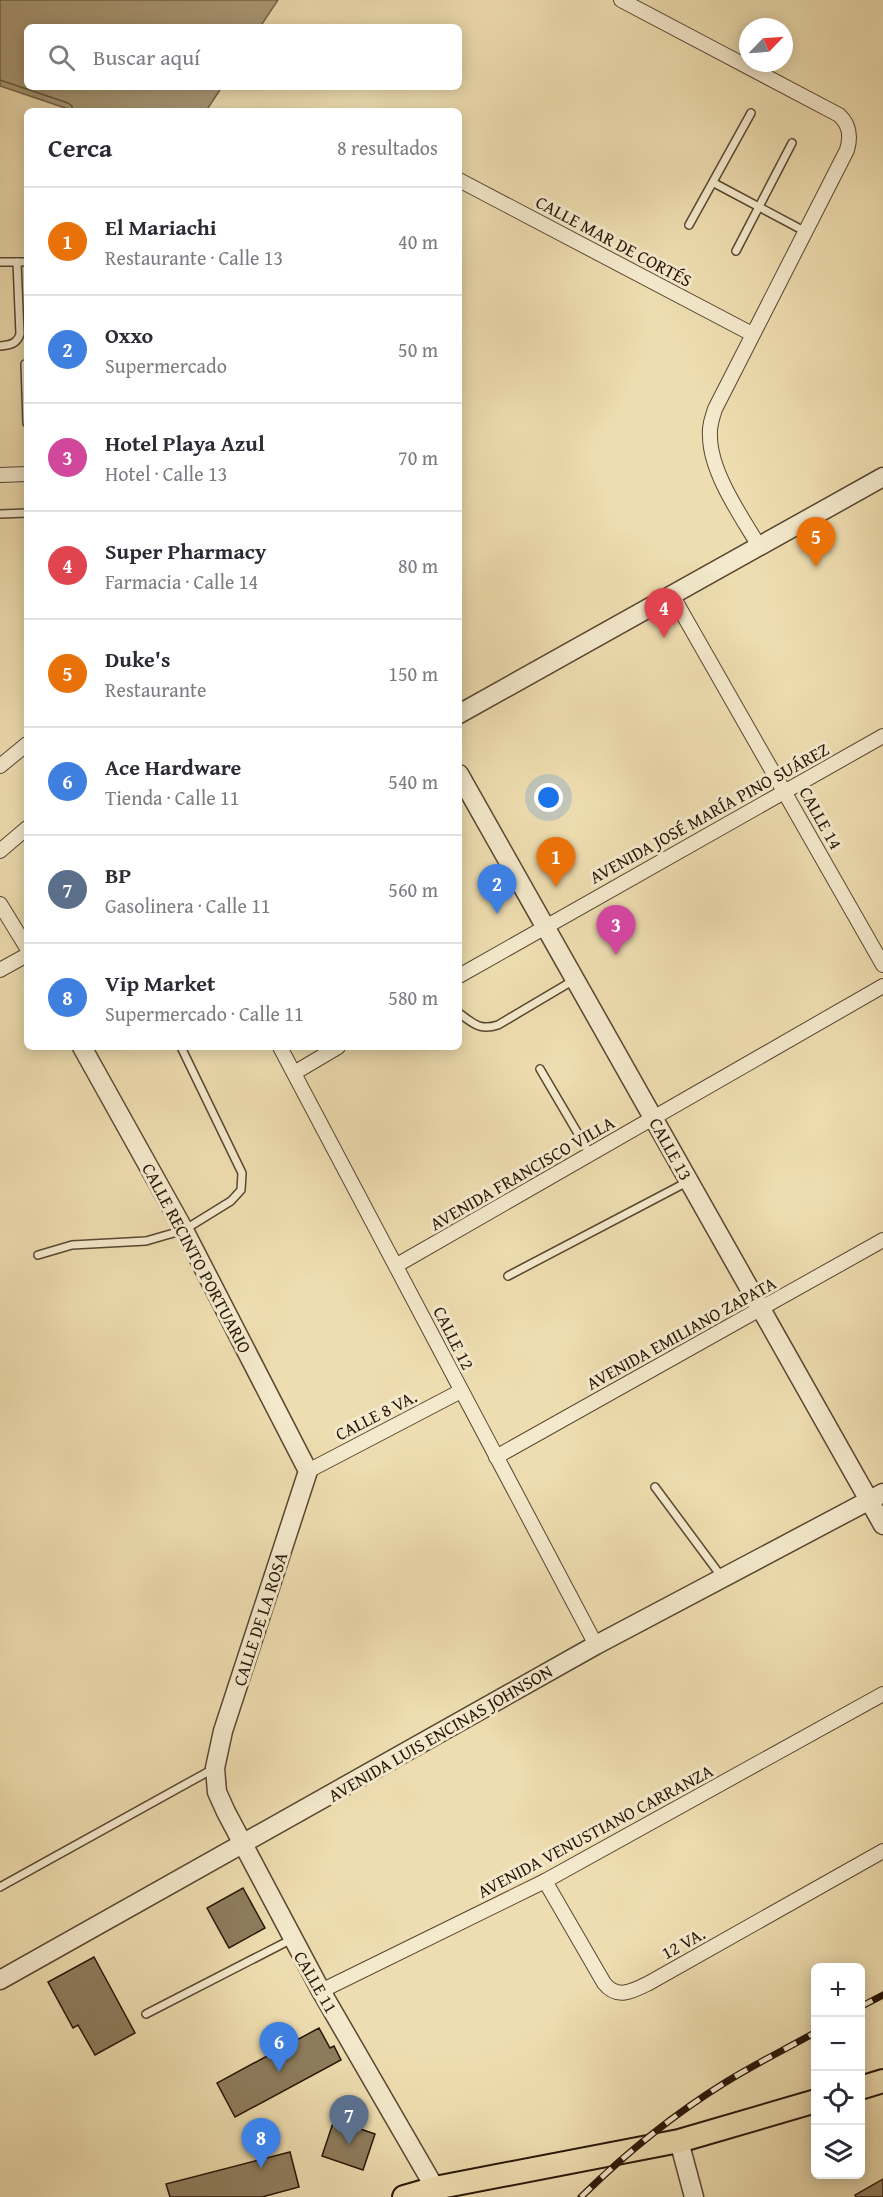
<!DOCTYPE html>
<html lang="es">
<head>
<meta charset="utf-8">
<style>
  body { margin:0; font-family:"Gentium Book Plus",serif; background:#f7f7f7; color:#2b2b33 }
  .controls { position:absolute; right:18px; bottom:18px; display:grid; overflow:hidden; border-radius:9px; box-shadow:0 3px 15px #0003 }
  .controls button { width:54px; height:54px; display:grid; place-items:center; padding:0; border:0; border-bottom:2px solid #e1e1e2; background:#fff; color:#2b2b33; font:30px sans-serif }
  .compass { position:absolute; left:739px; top:18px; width:54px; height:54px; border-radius:50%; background:#fff; box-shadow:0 3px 15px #0003; rotate:65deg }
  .you { position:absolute; left:549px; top:798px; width:21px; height:21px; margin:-15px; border:4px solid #fff; border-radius:50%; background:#1a73e8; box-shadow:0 0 0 9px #1a73e833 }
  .badge { display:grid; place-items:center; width:39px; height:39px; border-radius:50%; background:#ea580c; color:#fff; font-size:20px; font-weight:700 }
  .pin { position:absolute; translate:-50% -50px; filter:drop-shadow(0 2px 3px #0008) }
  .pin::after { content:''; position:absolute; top:32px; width:21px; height:18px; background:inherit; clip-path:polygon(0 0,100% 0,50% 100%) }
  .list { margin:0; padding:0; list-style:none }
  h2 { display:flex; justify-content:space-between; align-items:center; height:78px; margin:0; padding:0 24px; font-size:26px }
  h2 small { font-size:20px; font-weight:400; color:#7c7c81 }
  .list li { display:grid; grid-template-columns:39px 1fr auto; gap:18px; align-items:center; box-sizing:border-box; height:108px; padding:0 24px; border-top:2px solid #e1e1e2 }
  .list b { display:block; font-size:22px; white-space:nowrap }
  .list p { margin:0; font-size:20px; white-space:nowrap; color:#7c7c81 }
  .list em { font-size:20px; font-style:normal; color:#7c7c81 }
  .icon { flex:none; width:33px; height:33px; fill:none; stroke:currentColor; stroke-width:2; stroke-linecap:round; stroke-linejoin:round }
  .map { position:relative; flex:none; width:883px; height:2197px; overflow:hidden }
  .search { position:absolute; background:#fff; box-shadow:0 3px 15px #0003; left:24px; top:24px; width:438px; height:66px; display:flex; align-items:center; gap:15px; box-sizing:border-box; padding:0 21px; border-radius:9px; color:#7c7c81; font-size:22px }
  .panel { position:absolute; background:#fff; box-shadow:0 3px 15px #0003; left:24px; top:108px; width:438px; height:942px; border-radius:9px }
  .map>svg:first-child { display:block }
  .water { fill:#aa9976; stroke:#766449; stroke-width:1.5 }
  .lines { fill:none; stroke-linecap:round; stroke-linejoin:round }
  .shore { stroke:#68573e; stroke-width:1.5 }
  .building { fill:#8e7d5e; stroke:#271506; stroke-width:1.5 }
  .service-casing { stroke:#594730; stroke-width:10 }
  .minor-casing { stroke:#594730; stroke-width:16 }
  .tertiary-casing { stroke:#594730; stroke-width:21 }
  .primary-casing { stroke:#271506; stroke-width:26 }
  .service { stroke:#f4e9cc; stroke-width:7 }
  .minor { stroke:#f4e9cc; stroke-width:14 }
  .tertiary { stroke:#f4e9cc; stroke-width:18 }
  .primary { stroke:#eeddb0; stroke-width:22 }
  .rail-casing { stroke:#271506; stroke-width:7 }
  .rail { stroke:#f4e9cc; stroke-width:4.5; stroke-dasharray:14; stroke-linecap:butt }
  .labels { text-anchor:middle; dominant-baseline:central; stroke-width:6; stroke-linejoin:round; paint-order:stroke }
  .street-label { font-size:18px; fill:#271506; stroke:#f4e9cc }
</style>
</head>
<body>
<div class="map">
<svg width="883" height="2197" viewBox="0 0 883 2197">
  <rect width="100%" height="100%" fill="#eeddb0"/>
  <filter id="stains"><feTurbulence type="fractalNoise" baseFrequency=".00333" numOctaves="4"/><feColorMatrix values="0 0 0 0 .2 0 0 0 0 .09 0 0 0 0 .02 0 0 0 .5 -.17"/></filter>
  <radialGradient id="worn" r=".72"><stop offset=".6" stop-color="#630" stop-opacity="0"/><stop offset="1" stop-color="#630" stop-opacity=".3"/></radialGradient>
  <!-- water -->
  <polygon class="water" points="0,0 278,0 260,27 27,27 27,87 222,87 206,111 74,111 0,86"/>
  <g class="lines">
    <!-- shore -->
    <polyline class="shore" points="0,80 68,103 72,106 72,111"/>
  </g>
  <!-- building -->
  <g class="building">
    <polygon points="243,1888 265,1928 229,1948 207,1908"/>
    <polygon points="94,1957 135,2033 95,2055 78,2025 73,2028 48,1982"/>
    <polygon points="319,2028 330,2048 334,2046 341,2060 235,2117 217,2083"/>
    <polygon points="334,2120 375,2134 363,2170 322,2156"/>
    <polygon points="290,2152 299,2187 262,2197 170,2197 166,2184"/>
    <polygon points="883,2179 883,2197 856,2197 855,2195"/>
  </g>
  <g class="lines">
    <defs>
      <g id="service">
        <polyline points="714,183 806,232"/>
        <polyline points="689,225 751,113"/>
        <polyline points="736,251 792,143"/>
        <polyline points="0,262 27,262"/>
        <path d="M0,346C10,345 17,344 20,334L17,262"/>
        <polyline points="25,364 27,423"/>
        <polyline points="0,514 27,513"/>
        <path d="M459,1013C473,1023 479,1031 498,1025L574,980"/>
        <polyline points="540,1069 590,1154"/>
        <polyline points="38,1255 72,1245 146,1241 184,1230 231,1201 241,1190 242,1173 181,1047"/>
        <polyline points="508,1276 689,1181"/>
        <polyline points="655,1487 721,1576"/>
        <polyline points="0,1887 213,1769"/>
        <polyline points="146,2014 292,1939"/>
      </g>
      <g id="minor">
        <path d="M621,0L839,115C850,125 851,136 847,150L715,409C712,418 709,427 710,436C710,472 741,516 759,546"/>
        <polyline points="459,180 752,334"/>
        <polyline points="0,475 27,474"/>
        <polyline points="672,595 883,965"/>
        <polyline points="0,766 27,744"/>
        <polyline points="0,851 27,828"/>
        <polyline points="0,904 27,948"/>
        <polyline points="0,970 27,955"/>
        <polyline points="459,976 883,736"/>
        <polyline points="280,1047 596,1645"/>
        <polyline points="294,1073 338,1047"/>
        <polyline points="397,1265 883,986"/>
        <polyline points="496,1457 883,1240"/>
        <polyline points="308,1471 461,1391"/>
        <path d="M545,1881L604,1983C617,2000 633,1991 649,1983L883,1851"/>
        <polyline points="321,1991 545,1881 883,1694"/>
      </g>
      <g id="tertiary">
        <polyline points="459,714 883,477"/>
        <polyline points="459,774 883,1525"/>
        <polyline points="82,1047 184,1230 308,1471 223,1731 215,1768 217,1792 226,1812 321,1991 435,2188 432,2197"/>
        <polyline points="0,1980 596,1645 883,1493"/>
        <polyline points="679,2141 694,2197"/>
      </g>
      <g id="primary">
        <polyline points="860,2088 883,2081"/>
        <polyline points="404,2197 435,2188 679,2141 816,2101"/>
      </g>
    </defs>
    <!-- service casing -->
    <use href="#service" class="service-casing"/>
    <!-- minor casing -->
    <use href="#minor" class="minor-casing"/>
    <!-- tertiary casing -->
    <use href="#tertiary" class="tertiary-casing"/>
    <!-- primary casing -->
    <use href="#primary" class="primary-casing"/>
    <!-- service -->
    <use href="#service" class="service"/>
    <!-- minor -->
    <use href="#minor" class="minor"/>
    <!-- tertiary -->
    <use href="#tertiary" class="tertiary"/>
    <!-- primary -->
    <use href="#primary" class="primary"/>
    <defs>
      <g id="rail">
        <polyline points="860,2007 883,1995"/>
        <path d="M581,2197C625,2154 674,2114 726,2082C755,2064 786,2049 816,2032"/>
      </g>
    </defs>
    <!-- rail casing -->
    <use href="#rail" class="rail-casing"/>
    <!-- rail -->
    <use href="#rail" class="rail"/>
  </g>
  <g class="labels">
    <!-- street labels -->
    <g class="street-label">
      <text transform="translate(614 241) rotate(28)">CALLE MAR DE CORTÉS</text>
      <text transform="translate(709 813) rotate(-29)">AVENIDA JOSÉ MARÍA PINO SUÁREZ</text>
      <text transform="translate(821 818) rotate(61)">CALLE 14</text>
      <text transform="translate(671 1149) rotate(61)">CALLE 13</text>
      <text transform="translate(522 1173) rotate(-30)">AVENIDA FRANCISCO VILLA</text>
      <text transform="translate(197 1258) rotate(62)">CALLE RECINTO PORTUARIO</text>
      <text transform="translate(681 1333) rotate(-29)">AVENIDA EMILIANO ZAPATA</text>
      <text transform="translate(454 1338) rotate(63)">CALLE 12</text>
      <text transform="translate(376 1415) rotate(-27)">CALLE 8 VA.</text>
      <text transform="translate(260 1619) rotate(-72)">CALLE DE LA ROSA</text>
      <text transform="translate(440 1733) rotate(-30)">AVENIDA LUIS ENCINAS JOHNSON</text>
      <text transform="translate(595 1831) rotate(-28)">AVENIDA VENUSTIANO CARRANZA</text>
      <text transform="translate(683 1943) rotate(-29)">12 VA.</text>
      <text transform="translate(316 1982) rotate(60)">CALLE 11</text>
    </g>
  </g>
  <rect width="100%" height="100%" filter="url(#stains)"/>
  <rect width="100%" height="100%" fill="url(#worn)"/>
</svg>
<div class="controls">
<button>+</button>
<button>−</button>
<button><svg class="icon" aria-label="locate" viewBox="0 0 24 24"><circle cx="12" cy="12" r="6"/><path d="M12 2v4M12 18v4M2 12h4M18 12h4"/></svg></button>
<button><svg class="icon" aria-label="layers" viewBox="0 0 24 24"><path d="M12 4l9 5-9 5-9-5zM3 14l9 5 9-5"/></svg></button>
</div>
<svg class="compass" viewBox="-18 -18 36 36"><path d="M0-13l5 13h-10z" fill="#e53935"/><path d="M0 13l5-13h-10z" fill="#7c7c81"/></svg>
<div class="you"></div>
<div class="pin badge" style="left:556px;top:887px;background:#e8710a">1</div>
<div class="pin badge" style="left:497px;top:914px;background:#3f7fe0">2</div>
<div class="pin badge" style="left:616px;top:955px;background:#d1479c">3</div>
<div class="pin badge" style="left:664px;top:638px;background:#e0444e">4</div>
<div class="pin badge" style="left:816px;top:567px;background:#e8710a">5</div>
<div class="pin badge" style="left:279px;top:2072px;background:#3f7fe0">6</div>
<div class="pin badge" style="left:349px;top:2145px;background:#5c6f8a">7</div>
<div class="pin badge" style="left:261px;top:2168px;background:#3f7fe0">8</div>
<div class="search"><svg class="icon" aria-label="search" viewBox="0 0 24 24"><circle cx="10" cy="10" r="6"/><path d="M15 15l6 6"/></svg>Buscar aquí</div>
<section class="panel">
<h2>Cerca<small>8 resultados</small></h2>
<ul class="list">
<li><span class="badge" style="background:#e8710a">1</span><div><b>El Mariachi</b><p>Restaurante · Calle 13</p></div><em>40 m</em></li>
<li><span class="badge" style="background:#3f7fe0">2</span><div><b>Oxxo</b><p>Supermercado</p></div><em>50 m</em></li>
<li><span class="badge" style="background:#d1479c">3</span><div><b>Hotel Playa Azul</b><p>Hotel · Calle 13</p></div><em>70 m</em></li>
<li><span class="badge" style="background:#e0444e">4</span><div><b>Super Pharmacy</b><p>Farmacia · Calle 14</p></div><em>80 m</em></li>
<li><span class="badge" style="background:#e8710a">5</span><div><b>Duke's</b><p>Restaurante</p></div><em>150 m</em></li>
<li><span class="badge" style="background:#3f7fe0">6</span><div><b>Ace Hardware</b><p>Tienda · Calle 11</p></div><em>540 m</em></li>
<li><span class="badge" style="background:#5c6f8a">7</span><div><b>BP</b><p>Gasolinera · Calle 11</p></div><em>560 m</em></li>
<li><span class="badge" style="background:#3f7fe0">8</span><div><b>Vip Market</b><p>Supermercado · Calle 11</p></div><em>580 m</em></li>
</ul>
</section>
</div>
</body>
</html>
